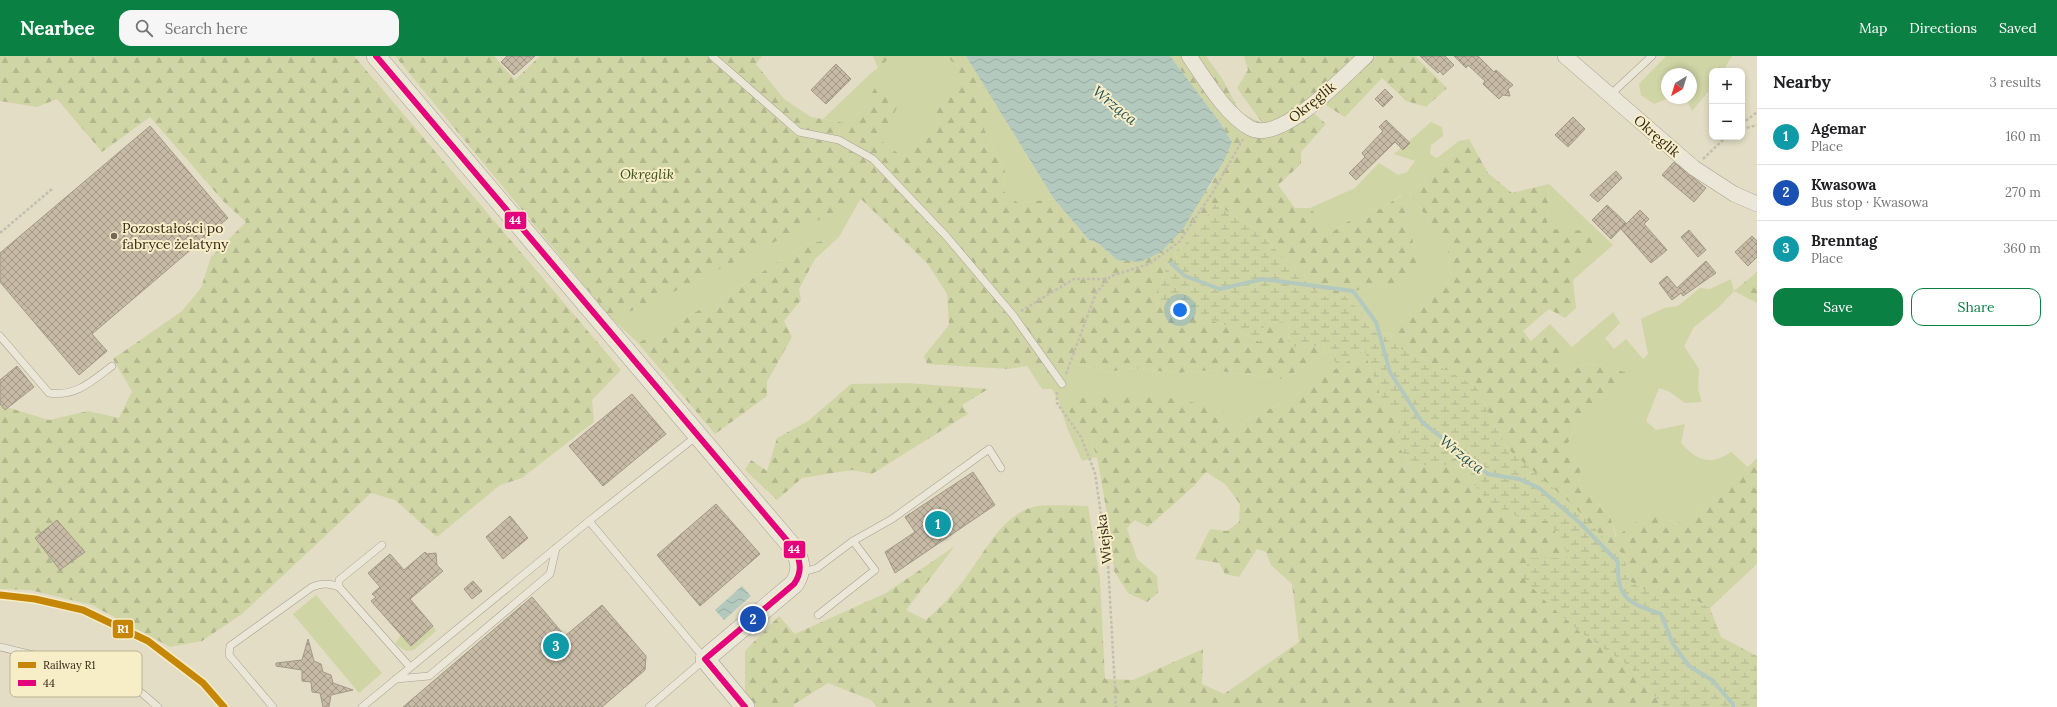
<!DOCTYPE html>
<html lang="en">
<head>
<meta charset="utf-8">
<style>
  body { margin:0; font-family:Lora,serif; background:#f6f6f6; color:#202124 }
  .controls { position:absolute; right:12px; top:12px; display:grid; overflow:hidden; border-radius:8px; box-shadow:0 2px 6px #0003 }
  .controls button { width:36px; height:36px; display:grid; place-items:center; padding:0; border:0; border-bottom:1px solid #e0e0e0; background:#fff; color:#202124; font:20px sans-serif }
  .compass { position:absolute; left:1661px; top:12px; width:36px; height:36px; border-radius:50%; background:#fff; box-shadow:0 2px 6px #0003; rotate:218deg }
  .you { position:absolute; left:1180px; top:254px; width:14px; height:14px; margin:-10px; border:3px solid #fff; border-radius:50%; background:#1a73e8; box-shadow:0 0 0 6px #1a73e833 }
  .badge { display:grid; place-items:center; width:26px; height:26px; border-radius:50%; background:#0b8043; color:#fff; font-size:13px; font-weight:700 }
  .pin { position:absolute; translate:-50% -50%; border:2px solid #fff; box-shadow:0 1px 4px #0006 }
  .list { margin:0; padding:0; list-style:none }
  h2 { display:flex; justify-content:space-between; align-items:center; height:52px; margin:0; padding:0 16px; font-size:17px }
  h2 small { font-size:13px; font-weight:400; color:#757577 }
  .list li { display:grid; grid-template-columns:26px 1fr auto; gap:12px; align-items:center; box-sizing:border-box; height:56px; padding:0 16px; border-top:1px solid #e0e0e0 }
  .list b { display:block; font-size:15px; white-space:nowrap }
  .list p { margin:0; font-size:13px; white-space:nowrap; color:#757577 }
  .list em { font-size:13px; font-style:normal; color:#757577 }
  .actions { display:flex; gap:8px; padding:12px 16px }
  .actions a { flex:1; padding:9px 0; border:1px solid #0b8043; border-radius:12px; text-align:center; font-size:14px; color:#0b8043 }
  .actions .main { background:#0b8043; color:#fff }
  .icon { flex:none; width:22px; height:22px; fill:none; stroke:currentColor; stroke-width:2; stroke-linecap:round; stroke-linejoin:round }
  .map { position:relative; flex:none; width:1757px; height:651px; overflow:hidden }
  header { display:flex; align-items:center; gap:24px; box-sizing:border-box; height:56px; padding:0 20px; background:#0b8043; color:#fff }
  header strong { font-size:19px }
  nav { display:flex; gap:22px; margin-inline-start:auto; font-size:14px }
  .search { width:280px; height:36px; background:#f6f6f6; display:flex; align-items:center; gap:10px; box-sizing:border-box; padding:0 14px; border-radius:12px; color:#757577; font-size:15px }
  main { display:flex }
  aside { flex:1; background:#fff }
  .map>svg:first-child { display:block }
  .green { fill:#d0d5a6 }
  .forest { fill:url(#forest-firs) }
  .wetland { fill:url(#wetland-marsh) }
  .water { fill:url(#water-waves) }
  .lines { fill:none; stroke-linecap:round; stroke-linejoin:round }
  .stream { stroke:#b3c9bd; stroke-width:4 }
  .building { fill:url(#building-cross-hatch); stroke:#a39885 }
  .service-casing { stroke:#a7a090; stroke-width:8 }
  .minor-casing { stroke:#a7a090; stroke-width:16 }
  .tertiary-casing { stroke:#a7a090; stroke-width:20 }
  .path { stroke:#c3beb0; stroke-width:2.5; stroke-dasharray:3 2; stroke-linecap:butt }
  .service { stroke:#ebe7d8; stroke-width:7 }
  .minor { stroke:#ebe7d8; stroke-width:15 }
  .tertiary { stroke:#ebe7d8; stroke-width:19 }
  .bus-1-casing { stroke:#f7eec8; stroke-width:9 }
  .bus-1 { stroke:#e5007d; stroke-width:6 }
  .rail-1-casing { stroke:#f7eec8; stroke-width:10 }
  .rail-1 { stroke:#c68706; stroke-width:7 }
  .poi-dot { fill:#726855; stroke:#f7eec8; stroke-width:1.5 }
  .labels { text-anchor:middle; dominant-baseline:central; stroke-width:4; stroke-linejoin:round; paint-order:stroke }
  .street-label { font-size:14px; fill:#352919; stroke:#f7eec8 }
  .park-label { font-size:14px; font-style:italic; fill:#40531e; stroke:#f7eec8 }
  .poi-label { font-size:14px; fill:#352919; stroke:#f7eec8; text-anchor:start }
  .water-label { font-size:15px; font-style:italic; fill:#275456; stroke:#f7eec8 }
  .key { fill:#f7eec8; stroke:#bdb394; stroke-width:1 }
  .key-label { font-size:11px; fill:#352919 }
  .line-badge { stroke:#f7eec8; stroke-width:1.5 }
  .badge-label { font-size:11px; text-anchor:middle; font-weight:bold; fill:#fff }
</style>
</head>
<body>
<header>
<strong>Nearbee</strong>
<div class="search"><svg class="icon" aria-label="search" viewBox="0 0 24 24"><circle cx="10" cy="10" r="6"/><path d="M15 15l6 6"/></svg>Search here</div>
<nav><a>Map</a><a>Directions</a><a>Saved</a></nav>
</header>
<main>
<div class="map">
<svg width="1757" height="651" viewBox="0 0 1757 651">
  <defs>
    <pattern id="forest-firs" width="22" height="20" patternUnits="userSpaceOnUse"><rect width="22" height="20" fill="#d0d5a6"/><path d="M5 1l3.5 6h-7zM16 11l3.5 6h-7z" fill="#b3b78e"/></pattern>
    <pattern id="wetland-marsh" width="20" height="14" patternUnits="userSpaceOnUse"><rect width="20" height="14" fill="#d0d5a6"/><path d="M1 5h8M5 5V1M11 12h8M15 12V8" fill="none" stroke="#b3b78e"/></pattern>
    <pattern id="water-waves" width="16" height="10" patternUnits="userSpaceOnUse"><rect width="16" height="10" fill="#b3c9bd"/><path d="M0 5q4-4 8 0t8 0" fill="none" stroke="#9bada2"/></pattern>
    <pattern id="building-cross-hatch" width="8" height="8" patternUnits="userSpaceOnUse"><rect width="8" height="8" fill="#c7bba6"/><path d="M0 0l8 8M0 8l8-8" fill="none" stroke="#a29886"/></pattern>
  </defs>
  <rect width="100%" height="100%" fill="#e3ddc5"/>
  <!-- green -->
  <g class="green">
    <polygon points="892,0 945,0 958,10 962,24 935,55 939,68 903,101 880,84 877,31 858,60 845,67 823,63 869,19"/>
    <polygon points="1666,0 1732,0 1723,15 1712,15 1712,31 1692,55 1686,42 1691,42 1691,18 1667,18 1667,42 1669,42 1654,48 1641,39 1639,28"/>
    <polygon points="986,31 1054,143 1018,147 1003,135 1005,113 984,73 976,34"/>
    <polygon points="1431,66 1442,71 1443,80 1431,89 1430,98 1437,102 1459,85 1469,83 1410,137 1448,194 1451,221 1432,245 1402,263 1390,278 1373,276 1363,258 1343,238 1383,228 1397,232 1402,138 1381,153 1365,154 1331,177 1310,152 1355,132 1379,107 1398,119 1407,116 1415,105 1394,98"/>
    <polygon points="1549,128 1613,189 1573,224 1568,217 1596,184 1547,173"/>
    <polygon points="861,142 839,181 804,189 727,239 638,287 611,262 643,251"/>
    <path d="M1731,223L1734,235L1719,251L1694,271L1684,290L1699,313L1698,333L1702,346L1685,347L1670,336L1659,332L1646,365L1656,374L1685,368L1681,387C1697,405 1711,410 1731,396L1748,411L1735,424L1676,469L1656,451L1617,481L1610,460L1579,428L1581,413L1568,387L1576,369L1628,317L1587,307L1565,317L1555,308L1550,268L1572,291L1613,256L1620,267L1605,282L1614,293L1626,283L1643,303L1648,298L1641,263L1664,252L1678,250L1700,232L1710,233Z"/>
    <polygon points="1325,295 1340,311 1288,345 1253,360 1233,373 1066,350 1090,383 1097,401 1082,405 1067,372 1059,346 1052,333 1042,333 1027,310 1046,318 1060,318 1066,305 1108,316 1133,312 1176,317 1212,314 1282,323 1301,313"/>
    <polygon points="316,539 382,617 359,637 293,558"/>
    <polygon points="433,570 436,575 414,594 406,595 395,588 401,579 411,590"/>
  </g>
  <!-- forest -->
  <g class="forest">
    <polygon points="0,0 354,0 621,314 592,344 594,366 522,422 500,429 437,481 395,444 371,437 242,558 202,585 170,591 92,549 30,534 0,533 0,349 49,364 88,355 119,362 132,335 113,303 182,255 201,232 211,201 246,166 224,146 150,61 102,96 57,43 37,51 0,45"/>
    <polygon points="395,0 494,0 515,24 540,0 762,0 756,8 784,43 811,61 845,67 858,60 876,30 900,46 880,84 903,101 939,68 935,55 961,24 958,10 945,0 966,0 986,31 976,35 996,53 984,73 1005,113 1003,135 1018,147 1054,143 1089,184 1098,187 1117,204 1140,206 1209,132 1224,105 1232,86 1219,65 1170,0 1206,0 1223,24 1240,56 1263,68 1237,32 1248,14 1244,0 1357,0 1303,48 1326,68 1301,96 1301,108 1278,129 1295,152 1310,152 1331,177 1365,154 1381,153 1403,138 1419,215 1397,233 1383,228 1343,238 1331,244 1305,228 1306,221 1281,200 1260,175 1215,148 1194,179 1174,197 1177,202 1166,212 1155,246 1231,271 1260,286 1265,267 1290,266 1288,284 1323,290 1325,295 1301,313 1282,323 1212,314 1176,317 1133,312 1108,316 1066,305 1060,318 1046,318 1027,310 1009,313 927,308 924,300 949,269 947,238 928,208 861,143 643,251 611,262"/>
    <polygon points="873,0 892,0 878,12"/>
    <polygon points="1376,0 1415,0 1447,32 1426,51 1406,45 1382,22 1345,61 1322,47"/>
    <polygon points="1469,83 1488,117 1512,137 1549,128 1547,173 1595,175 1596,184 1569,217 1573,224 1576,252 1565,262 1549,253 1523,275 1531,285 1550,268 1562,301 1555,308 1565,317 1587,307 1629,317 1576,369 1568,387 1581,413 1579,428 1610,460 1616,481 1656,451 1676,469 1735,424 1757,402 1757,508 1710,552 1688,540 1659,542 1631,526 1623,498 1607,486 1508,393 1491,362 1477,331 1441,311 1397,291 1390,278 1402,263 1432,244 1451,221 1448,194 1410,137"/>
    <polygon points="839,181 815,203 799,233 801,244 784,265 792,281 767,326 767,340 715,378 638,287 727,239 804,189"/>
    <polygon points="1757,216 1757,247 1734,235"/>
    <path d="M1364,294L1383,346L1404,364L1397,387L1410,409H1459L1490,447L1527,465H1549L1571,502H1555L1580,576L1629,610L1664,651H877L871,644L828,627L793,649L794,651H756L745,637V595L779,560L795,578L886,537L955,490L906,554L926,564C941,551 954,537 966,521C984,498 1001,460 1033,451C1045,448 1074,450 1088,450L1100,523L1105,623L1133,624L1203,593L1202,628L1224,638L1299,586L1292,528L1271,509L1266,496L1257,493L1239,521L1225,518L1219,507L1195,503L1210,473L1227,475L1239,466L1240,448L1225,428L1206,416L1194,430L1148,471L1135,464L1127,472L1137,503L1157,520L1158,537L1147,546L1128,537L1114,515L1110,475L1097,401L1091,385L1065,350L1068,343C1109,339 1155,336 1195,347C1207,350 1218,355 1230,359L1233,373L1253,360L1288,345Z"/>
    <polygon points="907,327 988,333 962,349 968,358 872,418 852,414 802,422 777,444 745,414 751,404 767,415 777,382 808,365 851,328"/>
  </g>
  <!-- wetland -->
  <polygon class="wetland" points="1215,148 1260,175 1281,200 1306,221 1305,228 1331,244 1343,238 1363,258 1373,276 1390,278 1397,291 1441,311 1477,331 1491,362 1508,393 1574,450 1607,486 1623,498 1631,526 1659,542 1688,540 1710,552 1721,581 1757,600 1757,651 1664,651 1629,610 1580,576 1549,549 1522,521 1530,502 1570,502 1549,465 1527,465 1489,447 1459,409 1410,409 1397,387 1403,364 1383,346 1364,294 1340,311 1325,295 1323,290 1292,291 1288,285 1290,266 1265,267 1260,286 1231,271 1155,246 1166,212 1177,202 1174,197 1194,179"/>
  <!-- water -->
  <g class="water">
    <polygon points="966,0 1170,0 1219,65 1232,86 1224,105 1183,173 1161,196 1140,206 1117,204 1098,187 1089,184 1054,143"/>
    <polygon points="742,530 751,540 724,564 715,554"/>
  </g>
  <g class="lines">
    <!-- stream -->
    <path class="stream" d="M1171,207L1185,220L1220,233L1263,223L1353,235L1376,266L1390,316L1422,366L1488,418L1519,423L1539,432L1579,466L1618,506C1616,543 1629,547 1661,558L1673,588L1689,610L1712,624L1733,648V651"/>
  </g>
  <!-- building -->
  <g class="building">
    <polygon points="507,0 535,0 514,19 501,6"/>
    <polygon points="1420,0 1445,0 1454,9 1443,19 1440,15 1438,17"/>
    <polygon points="1454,0 1478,0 1494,16 1496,14 1513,29 1508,33 1510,40 1503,39 1499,43 1483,28 1485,25 1468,9 1466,12"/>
    <polygon points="836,8 851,23 826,48 811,34"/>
    <polygon points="1385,33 1393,41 1383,51 1375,43"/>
    <polygon points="1573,61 1585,73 1568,91 1555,79"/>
    <polygon points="1386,64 1410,87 1403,94 1395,86 1356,124 1349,117 1365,101 1362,97 1383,75 1379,71"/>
    <polygon points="150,70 228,162 92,278 107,295 79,319 0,226 0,197"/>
    <polygon points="1674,106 1706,132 1694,146 1662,119"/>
    <polygon points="1616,115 1622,122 1598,146 1590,139"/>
    <polygon points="1607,149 1626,167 1611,183 1592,164"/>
    <polygon points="1640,154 1649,163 1644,168 1667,194 1651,207 1621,173"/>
    <polygon points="1689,174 1706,194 1698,201 1681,181"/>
    <polygon points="1752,180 1757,185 1757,201 1748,210 1735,196"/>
    <polygon points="1706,205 1716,217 1683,240 1681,237 1672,244 1659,227 1667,220 1677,232"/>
    <polygon points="17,310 34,331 5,354 0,348 0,324"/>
    <polygon points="632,338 666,378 603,430 569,390"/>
    <polygon points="973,416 995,449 895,517 885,496 915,476 905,461"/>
    <polygon points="716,448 760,498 700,550 657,499"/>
    <polygon points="510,460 528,482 503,503 486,481"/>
    <polygon points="57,464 85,496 60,514 35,482"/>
    <polygon points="425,496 427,498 436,497 437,509 443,515 410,543 433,570 411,590 371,545 376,541 372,538 380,531 368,517 390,498 404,514"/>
    <polygon points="473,525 482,535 472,543 464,533"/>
    <polygon points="532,541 565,580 602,549 646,600 645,614 602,651 403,651"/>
    <polygon points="308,583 314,605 321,608 323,616 331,619 333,627 353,634 331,639 329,651 323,651 320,637 312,636 311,626 302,625 302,614 276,610 276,607 302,604"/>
  </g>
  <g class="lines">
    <defs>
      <g id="service">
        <polyline points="712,0 799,76 839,84 873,103 947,181 1013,259 1062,328"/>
        <polyline points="1610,39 1652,0"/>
        <path d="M0,280L49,337C76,341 92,325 112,310"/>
        <polyline points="589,465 705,603 649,651"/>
        <polyline points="800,517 817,512 853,485 892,463 989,393 1001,412"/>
        <polyline points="339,531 339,524 382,489"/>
        <polyline points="818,559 875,514 853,485"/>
        <path d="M0,591C43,602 102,611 139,635C146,640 152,646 158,651"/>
        <polyline points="396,623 429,620 550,518 556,492"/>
        <path d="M273,651L229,599L230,590L312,531C322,527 329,527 339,531L410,611"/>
        <polyline points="362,651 589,465 698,379"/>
      </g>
      <g id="minor">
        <path d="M1189,0C1205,23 1225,58 1250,72C1280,89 1344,20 1366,0"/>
        <polyline points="1565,0 1694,112 1734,138 1757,148"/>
      </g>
      <path id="tertiary" d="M376,0L795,494C801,507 802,516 794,528L705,603L745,651"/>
    </defs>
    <!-- service casing -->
    <use href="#service" class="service-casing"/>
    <!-- minor casing -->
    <use href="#minor" class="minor-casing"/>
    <!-- tertiary casing -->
    <use href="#tertiary" class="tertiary-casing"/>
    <!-- path -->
    <g class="path">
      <polyline points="1742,68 1757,56"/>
      <polyline points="1742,73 1757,69"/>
      <polyline points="1703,103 1726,81"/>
      <polyline points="0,177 52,133"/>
      <polyline points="1021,255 1074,223 1105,223"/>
      <polyline points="1066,318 1096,237 1111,220 1149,208 1179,186 1213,136 1243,83"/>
      <polyline points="1057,336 1057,347 1081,381 1095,417 1108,507 1116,651"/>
    </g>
    <!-- service -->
    <use href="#service" class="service"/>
    <!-- minor -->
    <use href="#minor" class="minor"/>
    <!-- tertiary -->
    <use href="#tertiary" class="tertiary"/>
    <defs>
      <path id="bus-1" d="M376,0L795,494C801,507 802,516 794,528L705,603L745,651"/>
    </defs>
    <!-- bus-1 casing -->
    <use href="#bus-1" class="bus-1-casing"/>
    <!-- bus-1 -->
    <use href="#bus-1" class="bus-1"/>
    <defs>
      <polyline id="rail-1" points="0,539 35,543 83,554 148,585 203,627 224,651"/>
    </defs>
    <!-- rail-1 casing -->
    <use href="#rail-1" class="rail-1-casing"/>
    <!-- rail-1 -->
    <use href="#rail-1" class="rail-1"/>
  </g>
  <!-- markers -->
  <circle class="poi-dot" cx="114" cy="180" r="4"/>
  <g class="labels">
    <!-- street labels -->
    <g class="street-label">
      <text transform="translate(1312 46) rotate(-39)">Okręglik</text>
      <text transform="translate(1657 80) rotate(41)">Okręglik</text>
      <text transform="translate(1104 483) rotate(-97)">Wiejska</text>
    </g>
    <!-- park labels -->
    <g class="park-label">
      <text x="647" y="118">Okręglik</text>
    </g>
    <!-- poi labels -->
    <g class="poi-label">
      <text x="122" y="172">Pozostałości po<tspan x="122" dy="16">fabryce żelatyny</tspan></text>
    </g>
    <!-- water labels -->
    <g class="water-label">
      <text transform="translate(1115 49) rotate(39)">Wrząca</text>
      <text transform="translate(1462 398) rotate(38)">Wrząca</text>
    </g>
  </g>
  <!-- legend -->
  <rect x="10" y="595" width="132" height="46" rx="6" class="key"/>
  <rect x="18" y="606" width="18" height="6" fill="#c68706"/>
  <rect x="18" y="624" width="18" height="6" fill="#e5007d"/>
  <g class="key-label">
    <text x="43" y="613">Railway R1</text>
    <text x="43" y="631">44</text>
  </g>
  <g class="line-badge">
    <rect x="504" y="155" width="23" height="19" rx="4" fill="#e5007d"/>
    <rect x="783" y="484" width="23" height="19" rx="4" fill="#e5007d"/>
    <rect x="112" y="563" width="22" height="20" rx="4" fill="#c68706"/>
  </g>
  <g class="badge-label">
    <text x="515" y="168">44</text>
    <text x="794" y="497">44</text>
    <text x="123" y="577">R1</text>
  </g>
</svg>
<div class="controls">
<button>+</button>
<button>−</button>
</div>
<svg class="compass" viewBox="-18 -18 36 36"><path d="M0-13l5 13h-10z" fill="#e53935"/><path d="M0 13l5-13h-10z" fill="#757577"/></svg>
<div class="you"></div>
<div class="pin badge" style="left:938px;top:468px;background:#0f9aa8">1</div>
<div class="pin badge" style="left:753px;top:563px;background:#1a4fb4">2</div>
<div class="pin badge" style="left:556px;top:590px;background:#0f9aa8">3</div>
</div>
<aside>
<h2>Nearby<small>3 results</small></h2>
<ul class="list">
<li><span class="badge" style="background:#0f9aa8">1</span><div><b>Agemar</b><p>Place</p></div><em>160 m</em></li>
<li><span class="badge" style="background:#1a4fb4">2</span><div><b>Kwasowa</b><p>Bus stop · Kwasowa</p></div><em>270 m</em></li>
<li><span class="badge" style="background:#0f9aa8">3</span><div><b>Brenntag</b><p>Place</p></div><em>360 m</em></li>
</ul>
<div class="actions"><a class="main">Save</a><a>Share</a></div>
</aside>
</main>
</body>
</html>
